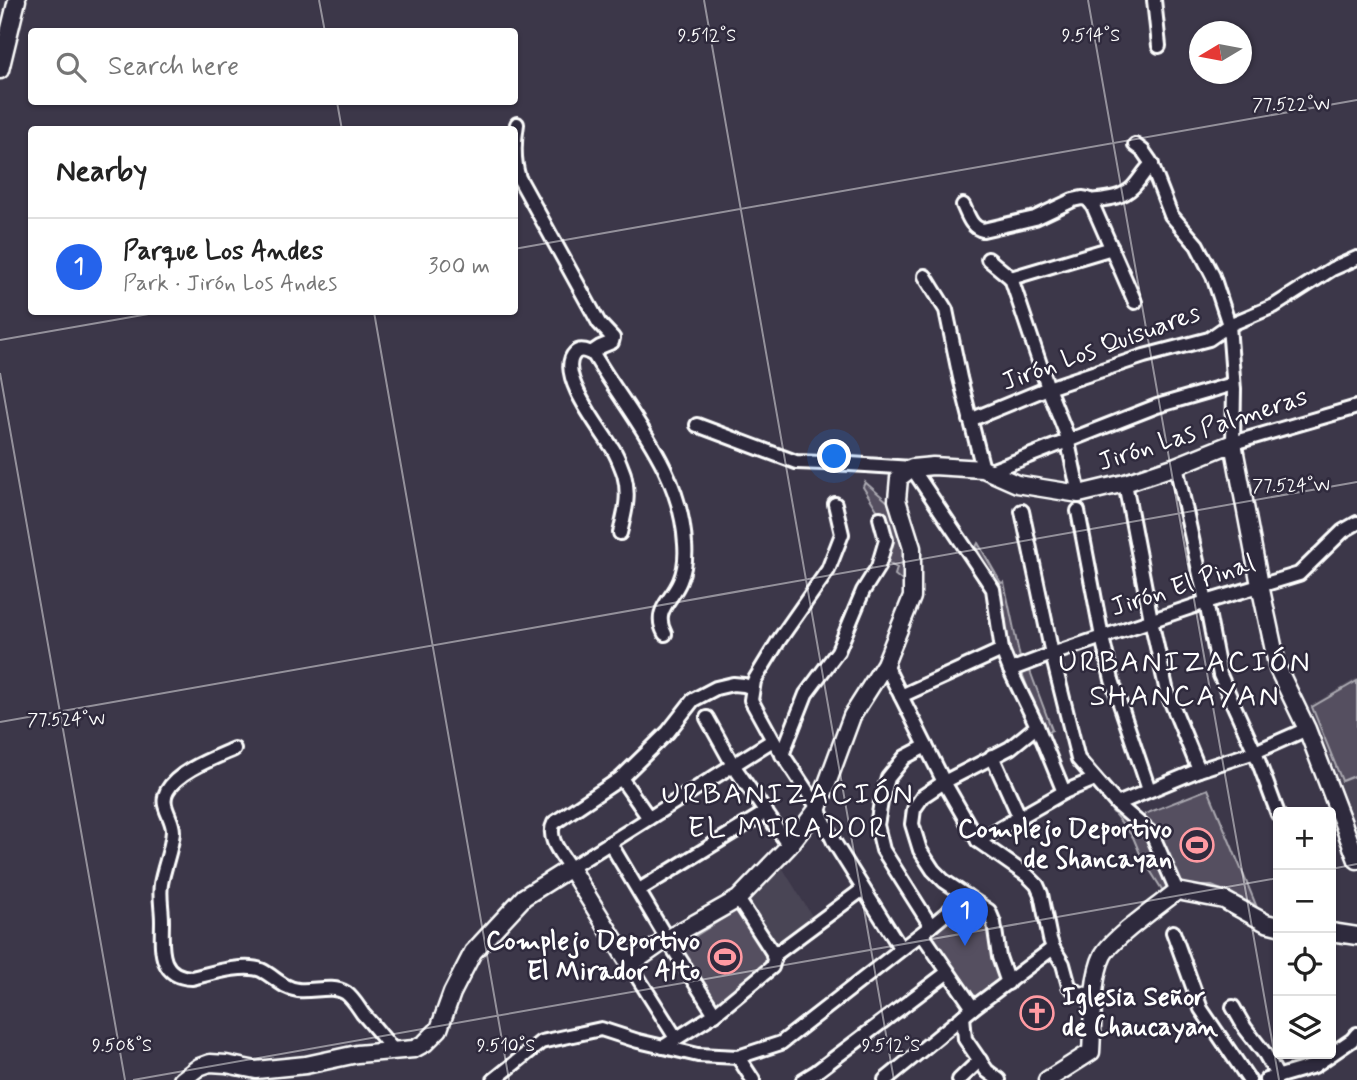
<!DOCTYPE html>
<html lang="en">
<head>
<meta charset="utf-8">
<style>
  body { margin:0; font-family:Mynerve,sans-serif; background:#f6f6f6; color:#222 }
  .controls { position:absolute; right:21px; bottom:21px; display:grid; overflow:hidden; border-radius:7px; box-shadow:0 2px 5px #0004 }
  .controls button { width:63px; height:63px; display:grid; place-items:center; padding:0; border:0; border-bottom:2px solid #e0e0e0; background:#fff; color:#222; font:35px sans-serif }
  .compass { position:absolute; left:1189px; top:21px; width:63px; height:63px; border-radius:50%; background:#fff; box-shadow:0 2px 5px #0004; rotate:260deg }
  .you { position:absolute; left:835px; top:457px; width:24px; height:24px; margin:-18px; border:5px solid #fff; border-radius:50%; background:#1a73e8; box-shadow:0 0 0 10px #1a73e833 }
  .badge { display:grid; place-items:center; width:46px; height:46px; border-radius:50%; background:#2563eb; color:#fff; font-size:23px; font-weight:700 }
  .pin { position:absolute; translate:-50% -58px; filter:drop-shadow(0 2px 4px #0008) }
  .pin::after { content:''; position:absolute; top:37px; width:24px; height:21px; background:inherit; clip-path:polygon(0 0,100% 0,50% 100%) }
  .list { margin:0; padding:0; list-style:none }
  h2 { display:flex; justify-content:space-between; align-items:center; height:91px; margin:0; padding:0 28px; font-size:30px }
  h2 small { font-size:23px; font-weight:400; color:#767676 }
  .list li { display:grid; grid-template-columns:46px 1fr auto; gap:21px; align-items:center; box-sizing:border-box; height:98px; padding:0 28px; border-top:2px solid #e0e0e0 }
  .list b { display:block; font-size:26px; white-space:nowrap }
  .list p { margin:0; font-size:23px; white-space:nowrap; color:#767676 }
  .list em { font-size:23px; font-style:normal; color:#767676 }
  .icon { flex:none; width:38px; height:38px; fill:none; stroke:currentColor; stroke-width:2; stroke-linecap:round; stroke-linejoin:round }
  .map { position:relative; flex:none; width:1357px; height:1080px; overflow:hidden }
  .search { position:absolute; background:#fff; box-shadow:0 2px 5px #0004; left:28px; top:28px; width:490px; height:77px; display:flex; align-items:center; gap:18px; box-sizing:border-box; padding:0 24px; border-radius:7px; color:#767676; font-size:26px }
  .panel { position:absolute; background:#fff; box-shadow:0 2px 5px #0004; left:28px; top:126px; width:490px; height:189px; border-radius:7px }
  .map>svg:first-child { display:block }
  .built { fill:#494455 }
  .green { fill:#555060; stroke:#aaa8b0; stroke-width:2 }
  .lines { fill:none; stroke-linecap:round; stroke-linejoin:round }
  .minor-casing { stroke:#fff; stroke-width:18 }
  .major-casing { stroke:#fff; stroke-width:21 }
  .minor { stroke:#2f2a3d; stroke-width:12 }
  .major { stroke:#2f2a3d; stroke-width:16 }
  .ticks { fill:none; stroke:#fff; stroke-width:2; stroke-opacity:0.45 }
  .labels { text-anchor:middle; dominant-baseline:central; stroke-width:5; stroke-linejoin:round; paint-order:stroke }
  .street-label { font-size:26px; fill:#fff; stroke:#2f2a3d }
  .poi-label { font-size:26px; font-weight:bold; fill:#fff; stroke:#2f2a3d; text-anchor:end }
  .quarter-label { font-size:30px; letter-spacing:2px; fill:#fff; stroke:#2f2a3d }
  .ticks-label { font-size:18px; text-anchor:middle; fill:#fff; stroke:#2f2a3d; stroke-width:5; stroke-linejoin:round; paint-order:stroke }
</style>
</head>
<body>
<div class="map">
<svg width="1357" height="1080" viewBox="0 0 1357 1080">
  <rect width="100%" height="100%" fill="#3c3749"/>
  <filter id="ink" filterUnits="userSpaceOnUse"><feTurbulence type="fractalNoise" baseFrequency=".0143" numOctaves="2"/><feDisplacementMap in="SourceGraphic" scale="14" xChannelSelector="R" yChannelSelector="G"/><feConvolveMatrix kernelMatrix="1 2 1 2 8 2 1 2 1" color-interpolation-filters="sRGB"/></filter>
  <g filter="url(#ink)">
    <!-- built -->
    <g class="built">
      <polygon points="1357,678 1357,829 1310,706"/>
      <polygon points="782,867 815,921 777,949 746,902 747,898"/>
    </g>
    <!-- green -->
    <g class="green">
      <path d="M865,482L888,502L905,555V583L895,575L897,568L888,563C893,545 894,527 883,511L879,513L863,487Z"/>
      <polygon points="978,543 1001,583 1004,582 1020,658 1015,660 1010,649 998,590 976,547"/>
      <polygon points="1030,671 1052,730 1045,733 1022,673"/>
      <polygon points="1357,681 1357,775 1342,781 1312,707"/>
      <polygon points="1208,789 1256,905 1212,886 1183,886 1180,884 1157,830 1143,820 1145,814"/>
      <polygon points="1114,807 1143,832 1170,888 1163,891 1141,856 1133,837 1112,811"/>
      <polygon points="968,900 988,917 1004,980 972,1003 928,935"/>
      <polygon points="738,909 768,960 717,1007 678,947"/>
    </g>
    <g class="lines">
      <defs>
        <g id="minor">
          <polyline points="1154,0 1159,46"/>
          <path d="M517,124C514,142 513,160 519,178L599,323L613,338L612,342L600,347L591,353"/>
          <polyline points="1135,145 1143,151 1150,161 1171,215 1197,245 1213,276 1229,325 1234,390 1233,443 1357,407"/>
          <path d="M1089,201C1105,199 1121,199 1133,187C1140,180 1144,171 1152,164"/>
          <path d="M963,205C968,215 971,228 983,230L1035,218L1073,200L1082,198L1088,199L1093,206L1135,302"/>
          <polyline points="988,259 1011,278"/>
          <polyline points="925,276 946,310 960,378 983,469"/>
          <polyline points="970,420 1048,388 1144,356 1209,339 1229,325 1274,306 1332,269 1357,258"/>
          <polyline points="697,425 796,462 850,464 912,468 993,589 1002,650 1010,670 1037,726 1064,792"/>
          <polyline points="1176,466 1206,602 1220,675 1255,752 1278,814"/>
          <polyline points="988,472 1157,406 1233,384"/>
          <polyline points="1125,483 1151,620 1167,692 1199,770"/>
          <polyline points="1079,494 1066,433 1048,388 1011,278 1112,248"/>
          <polyline points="835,504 842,534 828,570 779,640 754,681 751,700 773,740 818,808 834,842 901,949"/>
          <polyline points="1022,511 1052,654 1078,759 1117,804 1152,834 1177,891"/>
          <polyline points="1078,511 1102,637 1112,680 1149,790"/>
          <path d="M620,533C625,512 630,496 624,474C621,466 618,457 613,449C603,432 555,373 575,353C581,347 589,352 594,355C630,416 681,469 685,544C686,556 685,569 680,581C672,601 652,610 665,634"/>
          <polyline points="885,664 944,782 978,841 1028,876 1037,885 1041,894 1050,939 1053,948 1063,964 1069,986 1078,993 1095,995"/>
          <polyline points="1010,670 1052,654 1206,602 1299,574 1343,531 1357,523"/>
          <path d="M752,688L744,685L733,684L716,688L693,700L668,732L621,778L554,823C546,838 562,855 570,868L773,740"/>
          <polyline points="901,696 1002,650"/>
          <polyline points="707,718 733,765 789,846"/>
          <polyline points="926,746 905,757 888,778 881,802 877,825 883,850 931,926"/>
          <path d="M234,749C214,758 178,771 167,791C159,806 173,817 173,831C172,849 164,866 161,884C159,896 162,908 162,921C162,945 157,977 192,978C209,974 244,963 261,970C274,976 282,988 298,990C313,992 332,984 346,993C353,998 358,1007 363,1014C374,1026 384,1039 394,1051"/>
          <polyline points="782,755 806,694 838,651 863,591 878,567 886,540 880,518"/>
          <polyline points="992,756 1020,818"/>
          <polyline points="621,778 649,818"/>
          <polyline points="1117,804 1199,770 1255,752 1307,729"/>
          <polyline points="978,841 1064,792 1095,779"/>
          <polyline points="610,843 667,939 715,1014"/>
          <polyline points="639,890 766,812"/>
          <polyline points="1173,932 1201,1009 1249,1080"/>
          <polyline points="922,934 973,1008"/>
          <polyline points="773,956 863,889"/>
          <polyline points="630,965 676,1038"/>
          <polyline points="1008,983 999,957 994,923 989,911 944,881 933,870 920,850 912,824 914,809 923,796 944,782 1010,748 1037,726"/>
          <polyline points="1233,1007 1245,1028 1265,1054 1278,1077"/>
          <polyline points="963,1016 965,1039 987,1071 999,1080"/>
          <polyline points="663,1047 715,1014 772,967 774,960 773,953 738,899"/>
          <polyline points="738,1057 753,1080"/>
          <polyline points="494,1080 541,1042 601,1029 638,1041 698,1055 738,1057 781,1043 931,926 967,896"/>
          <polyline points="803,1080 816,1072 948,972"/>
          <polyline points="885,1080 973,1008 1053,948"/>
          <polyline points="959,1080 980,1060"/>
          <polyline points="1266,1080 1314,1066 1352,1040 1357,1034"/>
        </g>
        <g id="major">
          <polyline points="0,70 17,0"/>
          <polyline points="1331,932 1357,936"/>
          <polyline points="182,1080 199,1067 210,1063 226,1064 256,1070 306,1065 357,1054 414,1049 425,1043 439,1029 452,993 473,952 524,897 570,868 630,965 667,939 738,899 789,846 818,808 852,716 885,664 912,597 912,548 897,500 899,478 912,468 933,466 983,469 1017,484 1079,494 1125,483 1176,466 1233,443 1260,585 1278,669 1307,729 1357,860"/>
          <path d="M1047,1080L1091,1052C1093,1024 1091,979 1103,955C1112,938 1161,904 1177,891L1224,900L1266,923L1278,926"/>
        </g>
      </defs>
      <!-- minor casing -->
      <use href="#minor" class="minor-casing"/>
      <!-- major casing -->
      <use href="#major" class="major-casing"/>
      <!-- minor -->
      <use href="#minor" class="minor"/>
      <!-- major -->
      <use href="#major" class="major"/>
    </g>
  </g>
  <!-- ticks -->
  <path class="ticks" d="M319,0L325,32M704,0L894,1080M1088,0L1279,1080M337,102L342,130M514,249L1357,100M374,312L509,1080M0,340L160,312M0,373L125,1080M0,722L1357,482M1331,869L1357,864M133,1080L1278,878"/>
  <!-- icons -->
  <defs>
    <symbol id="stadium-ring" viewBox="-11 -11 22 22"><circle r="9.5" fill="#2f2a3d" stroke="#ff9aa2" stroke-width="1.5"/><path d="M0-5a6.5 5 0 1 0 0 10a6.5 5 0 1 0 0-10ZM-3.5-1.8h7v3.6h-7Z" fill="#ff9aa2"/></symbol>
    <symbol id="church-ring" viewBox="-11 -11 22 22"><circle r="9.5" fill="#2f2a3d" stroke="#ff9aa2" stroke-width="1.5"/><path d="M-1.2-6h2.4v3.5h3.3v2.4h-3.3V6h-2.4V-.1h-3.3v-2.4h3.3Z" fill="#ff9aa2"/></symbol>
  </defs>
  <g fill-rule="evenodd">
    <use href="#stadium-ring" x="1178" y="826" width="38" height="38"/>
    <use href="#stadium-ring" x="706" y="938" width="38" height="38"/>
    <use href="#church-ring" x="1018" y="994" width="38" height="38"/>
  </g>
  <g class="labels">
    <!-- street labels -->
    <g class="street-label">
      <text transform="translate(1101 348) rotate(-20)">Jirón Los Quisuares</text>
      <text transform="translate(1203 430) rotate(-18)">Jirón Las Palmeras</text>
      <text transform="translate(1183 586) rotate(-18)">Jirón El Pinal</text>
    </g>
    <!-- poi labels -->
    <g class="poi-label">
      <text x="1172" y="830">Complejo Deportivo<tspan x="1172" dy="30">de Shancayan</tspan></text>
      <text x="700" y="942">Complejo Deportivo<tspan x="700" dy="30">El Mirador Alto</tspan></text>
      <text x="1062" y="998" text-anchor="start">Iglesia Señor<tspan x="1062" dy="30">de Chaucayan</tspan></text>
    </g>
    <!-- quarter labels -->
    <g class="quarter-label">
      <text x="1185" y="662">URBANIZACIÓN<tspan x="1185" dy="34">SHANCAYAN</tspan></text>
      <text x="788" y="794">URBANIZACIÓN<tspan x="788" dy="34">EL MIRADOR</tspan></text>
    </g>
  </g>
  <g class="ticks-label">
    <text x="707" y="41">9.512°S</text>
    <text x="1091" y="41">9.514°S</text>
    <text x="1291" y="110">77.522°W</text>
    <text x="1291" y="491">77.524°W</text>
    <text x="66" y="725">77.524°W</text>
    <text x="122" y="1051">9.508°S</text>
    <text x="506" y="1051">9.510°S</text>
    <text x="891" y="1051">9.512°S</text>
  </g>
</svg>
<div class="controls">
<button>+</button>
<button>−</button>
<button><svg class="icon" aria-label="locate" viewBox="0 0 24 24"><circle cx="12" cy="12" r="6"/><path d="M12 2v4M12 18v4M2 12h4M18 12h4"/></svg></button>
<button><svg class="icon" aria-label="layers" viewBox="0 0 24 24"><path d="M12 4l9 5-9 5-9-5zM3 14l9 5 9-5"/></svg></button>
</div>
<svg class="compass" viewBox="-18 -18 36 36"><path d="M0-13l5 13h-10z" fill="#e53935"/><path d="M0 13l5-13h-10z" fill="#767676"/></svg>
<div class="you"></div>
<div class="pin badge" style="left:965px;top:946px">1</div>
<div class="search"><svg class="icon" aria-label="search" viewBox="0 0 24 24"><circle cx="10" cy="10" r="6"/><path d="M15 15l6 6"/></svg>Search here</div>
<section class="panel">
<h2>Nearby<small></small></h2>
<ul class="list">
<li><span class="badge">1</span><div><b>Parque Los Andes</b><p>Park · Jirón Los Andes</p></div><em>300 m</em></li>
</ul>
</section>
</div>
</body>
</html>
